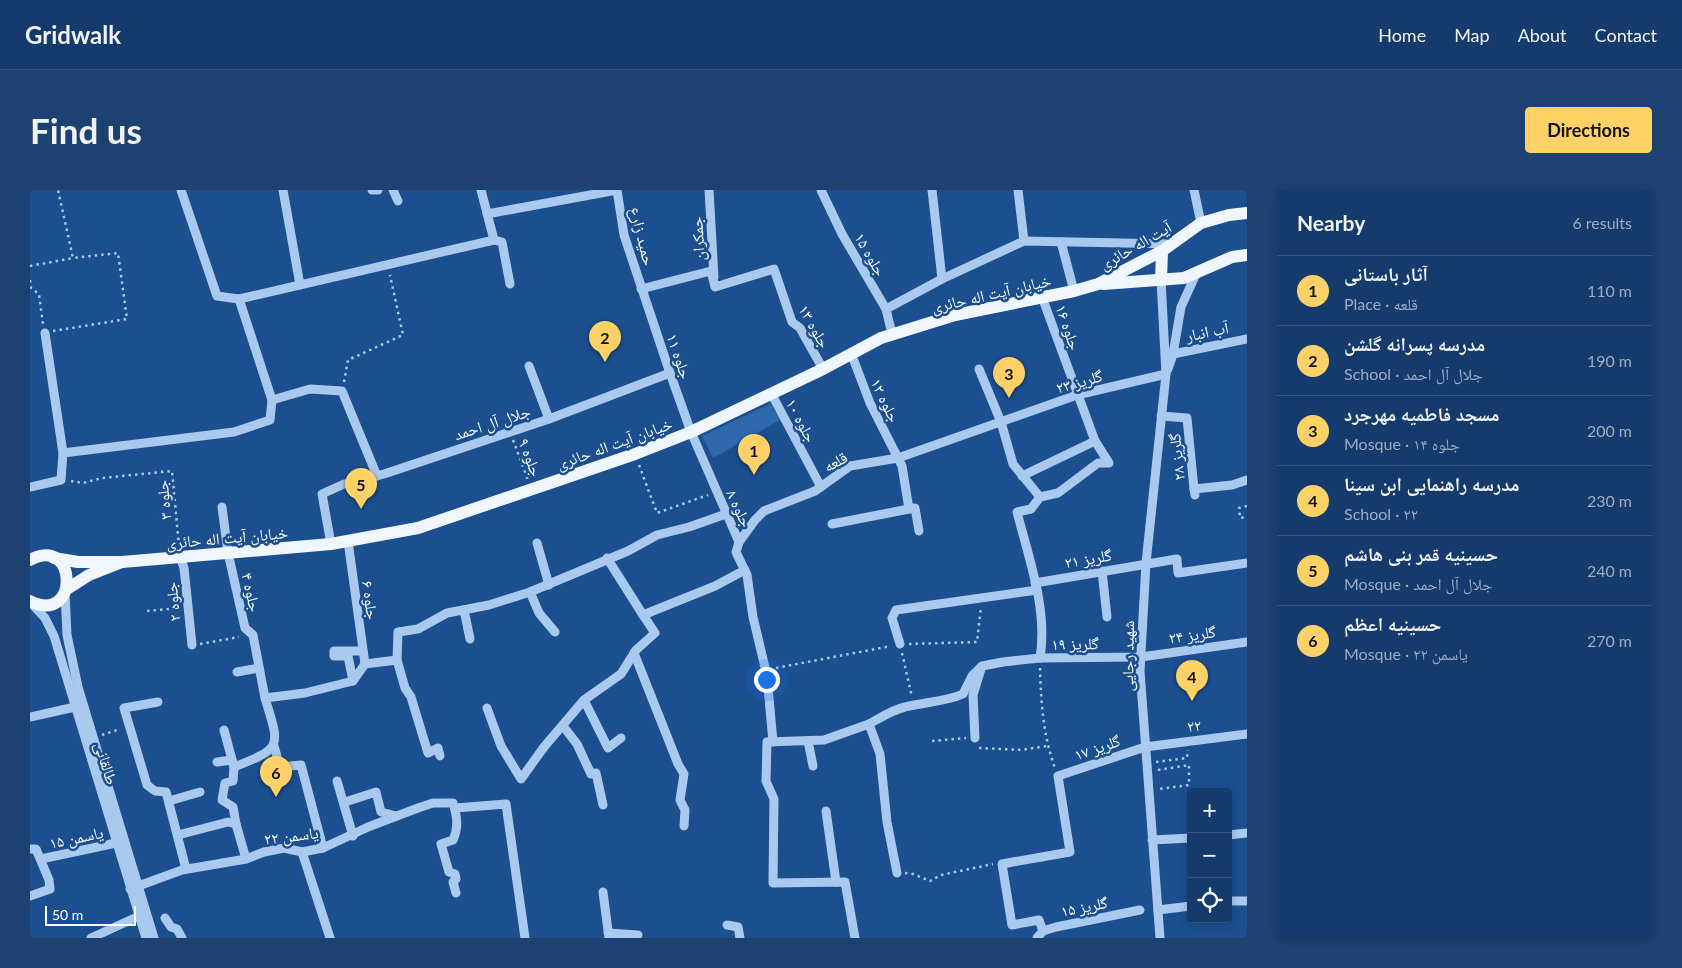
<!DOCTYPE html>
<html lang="en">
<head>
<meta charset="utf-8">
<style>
  body { margin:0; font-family:Lato,"Noto Naskh Arabic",sans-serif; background:#1d4271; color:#f1f3f6 }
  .controls { position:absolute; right:15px; bottom:15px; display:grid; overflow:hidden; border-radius:5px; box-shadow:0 2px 8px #0003 }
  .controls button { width:45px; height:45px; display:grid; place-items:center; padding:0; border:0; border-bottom:1px solid #33557e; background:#143b6b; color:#f1f3f6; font:25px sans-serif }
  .scale { position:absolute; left:15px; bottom:12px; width:91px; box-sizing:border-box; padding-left:5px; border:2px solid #fff; border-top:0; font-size:14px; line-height:18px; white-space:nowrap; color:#fff; -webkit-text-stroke:4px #1b4f8f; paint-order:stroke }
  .you { position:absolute; left:736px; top:489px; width:18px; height:18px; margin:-12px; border:4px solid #fff; border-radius:50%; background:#1a73e8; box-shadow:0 0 0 8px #1a73e833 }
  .badge { display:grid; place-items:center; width:32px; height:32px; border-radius:50%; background:#ffd166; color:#111; font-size:16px; font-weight:700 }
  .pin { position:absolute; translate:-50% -41px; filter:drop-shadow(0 1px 2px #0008) }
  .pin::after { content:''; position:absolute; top:26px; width:18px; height:15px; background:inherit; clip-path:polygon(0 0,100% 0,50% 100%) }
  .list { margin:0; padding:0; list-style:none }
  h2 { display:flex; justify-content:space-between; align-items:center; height:65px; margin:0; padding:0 20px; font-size:21px }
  h2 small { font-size:16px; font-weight:400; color:#9dadc1 }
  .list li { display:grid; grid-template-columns:32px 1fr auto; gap:15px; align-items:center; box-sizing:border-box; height:70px; padding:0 20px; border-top:1px solid #33557e }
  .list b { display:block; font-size:19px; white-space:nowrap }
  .list p { margin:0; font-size:16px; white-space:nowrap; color:#9dadc1 }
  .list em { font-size:16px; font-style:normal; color:#9dadc1 }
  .icon { flex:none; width:28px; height:28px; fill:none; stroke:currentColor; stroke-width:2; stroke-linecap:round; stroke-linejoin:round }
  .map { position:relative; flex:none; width:1217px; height:748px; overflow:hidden; border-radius:5px }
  header { display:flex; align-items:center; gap:30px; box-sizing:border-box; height:70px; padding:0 25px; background:#143b6b; border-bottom:1px solid #33557e }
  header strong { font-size:24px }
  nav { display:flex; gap:28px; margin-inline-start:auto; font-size:18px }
  .intro { display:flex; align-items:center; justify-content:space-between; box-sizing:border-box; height:120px; padding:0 30px }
  h1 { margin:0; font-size:35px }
  .button { padding:12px 22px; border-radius:5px; background:#ffd166; color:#111; font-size:18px; font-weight:700 }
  main { display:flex; gap:30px; padding:0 30px }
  aside { flex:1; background:#143b6b; border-radius:5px; box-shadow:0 2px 8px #0003 }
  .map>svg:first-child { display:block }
  .green { fill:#2e69ad }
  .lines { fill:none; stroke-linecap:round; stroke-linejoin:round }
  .path { stroke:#a9c9ee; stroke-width:2.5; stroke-dasharray:2.5 4; stroke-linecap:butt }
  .minor { stroke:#a9c9ee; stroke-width:9 }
  .major { stroke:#f0f6ff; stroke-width:12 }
  .labels { text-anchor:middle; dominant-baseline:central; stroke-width:5; stroke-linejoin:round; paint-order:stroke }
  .street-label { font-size:16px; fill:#fff; stroke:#1b4f8f }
</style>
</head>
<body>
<header>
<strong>Gridwalk</strong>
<nav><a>Home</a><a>Map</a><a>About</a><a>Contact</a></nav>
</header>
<div class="intro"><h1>Find us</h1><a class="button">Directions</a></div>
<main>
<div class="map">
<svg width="1217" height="748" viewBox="0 0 1217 748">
  <rect width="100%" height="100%" fill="#1b4f8f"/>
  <!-- green -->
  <polygon class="green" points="740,214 750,230 683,268 672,246"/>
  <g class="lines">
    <!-- path -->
    <g class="path">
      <polyline points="0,76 43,68"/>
      <polyline points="0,90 1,98 9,104 13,134"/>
      <polyline points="23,141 97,129 88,63 43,68 28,0"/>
      <polyline points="314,192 318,170 373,145 360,85"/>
      <polyline points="483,250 498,290"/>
      <polyline points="609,275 627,323 678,305"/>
      <polyline points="41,291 53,293 72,288 142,281 149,356"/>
      <polyline points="1217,316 1209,318 1210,328 1217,327"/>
      <polyline points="117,421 148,418"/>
      <polyline points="170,454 209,447"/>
      <polyline points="879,454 947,452 951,417"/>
      <polyline points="872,463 882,507"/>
      <polyline points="746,478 861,456"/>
      <path d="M1010,478C1011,513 1013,545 1025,578"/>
      <polyline points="72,545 90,539"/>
      <polyline points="902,551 936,548"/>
      <polyline points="949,558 991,560 1017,556"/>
      <polyline points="1126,572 1157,568 1158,560"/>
      <polyline points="1128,580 1159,575 1159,595 1129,599"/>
      <polyline points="875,683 883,684 900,691 911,685 963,674"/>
    </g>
    <!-- minor -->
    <g class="minor">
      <polyline points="151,0 187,106 209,109"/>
      <polyline points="253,0 270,95"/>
      <polyline points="342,0 348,0"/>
      <polyline points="363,0 368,11"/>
      <polyline points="451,0 464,50 472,52 480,94"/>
      <polyline points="679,0 684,87"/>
      <polyline points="791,0 812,44 856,119 862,144"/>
      <polyline points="902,0 912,89"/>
      <polyline points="988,0 994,51"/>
      <polyline points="1164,0 1171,33"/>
      <polyline points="457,24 587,0 594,45 640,183 661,242 709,352"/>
      <polyline points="1031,52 1044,101"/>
      <polyline points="611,99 681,81 685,97 744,79 762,132 770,138 793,179"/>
      <polyline points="856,119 912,89 994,51 1143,54"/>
      <polyline points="821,163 840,213 872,276 879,319 885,318 889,341"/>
      <polyline points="1143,164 1217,149"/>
      <polyline points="499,176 519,229"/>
      <polyline points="949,179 971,232 983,274 1010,307"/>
      <polyline points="1138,179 1143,164 1151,117 1166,84"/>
      <polyline points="741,203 791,297"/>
      <polyline points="1131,226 1157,228 1164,299"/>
      <polyline points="33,263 204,242 240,230 242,210"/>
      <polyline points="347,286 312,201 280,199 242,210 209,109 464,50"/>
      <polyline points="992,286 1065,251"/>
      <polyline points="0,297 31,290 33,263 15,143"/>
      <polyline points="1165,305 1164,299 1202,295 1217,290"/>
      <polyline points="192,317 198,363 215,438 223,445 235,508 275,503 323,491 335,474"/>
      <polyline points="802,334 879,319"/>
      <polyline points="318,351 335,474"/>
      <polyline points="507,353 519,395"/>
      <polyline points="301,354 292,304 314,294 354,284 519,229 640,183"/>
      <polyline points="150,367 154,378 162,455"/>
      <polyline points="577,368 613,425 685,396 715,380"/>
      <polyline points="1072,381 1077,427"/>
      <polyline points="1005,393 1147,369 1148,383 1217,373"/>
      <polyline points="500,402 509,423 525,442"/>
      <polyline points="35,403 37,445 48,497 124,748"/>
      <polyline points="0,412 15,428 24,446 116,748"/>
      <polyline points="434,420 440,449"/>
      <polyline points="870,454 862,428 866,420 1007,400"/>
      <polyline points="604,463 648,574 654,584 650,610 655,620 654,636"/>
      <path d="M1010,468C1018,420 999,369 987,322L1001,319L1010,307L1028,303L1068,273H1079L1065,251L1012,107"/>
      <polyline points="367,470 375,498 381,507 398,563 408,558 410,566"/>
      <polyline points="335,474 367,470 368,442 388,439 417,423 459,415 500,402 598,361 627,345 659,337 696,324"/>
      <polyline points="207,482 229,478"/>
      <polyline points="323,491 318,466 304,466 304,461 333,461"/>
      <polyline points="554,510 578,558 591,548"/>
      <polyline points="128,512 94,518 117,595 125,601 136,602 156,679"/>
      <polyline points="457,518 471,556 491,589 514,557 554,510 591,484 606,460 625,443 613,425"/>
      <polyline points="0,527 45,517"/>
      <polyline points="533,536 547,554 561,584 566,583 573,615"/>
      <polyline points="194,540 204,577 203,591 195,593 192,610 203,617 206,634"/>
      <polyline points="945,548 943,505 951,479"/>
      <polyline points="778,551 783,576"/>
      <polyline points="743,552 737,486 723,427 717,385 706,362 709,352 725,330 734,321 785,301 820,276 868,268 1047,205 1136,184"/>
      <polyline points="244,556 250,577 271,575 293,658"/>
      <polyline points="187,572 202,570"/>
      <path d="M204,577C253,558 250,557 235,508"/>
      <polyline points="307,591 323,646"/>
      <polyline points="139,611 170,602"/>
      <polyline points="315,612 346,602 351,622 366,626"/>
      <polyline points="425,618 476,614 495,748"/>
      <polyline points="796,621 806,692"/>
      <polyline points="148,645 198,632 206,634 216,669"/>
      <polyline points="1198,645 1217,643"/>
      <polyline points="1122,650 1161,648"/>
      <polyline points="0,659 6,659 19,690 20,699 0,706"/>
      <polyline points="272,662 300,748"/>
      <polyline points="11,669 86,653"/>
      <path d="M867,683L857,632L850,564L839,534C850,528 862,520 875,517C894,512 915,512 933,504L942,486L952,476L973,472L1010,468L1111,467L1217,452"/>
      <path d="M100,699L152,680L216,669L234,662L254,658L272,662L293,658L338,637L388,618L403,613H423C427,626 429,637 423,650L411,654L419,682L425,684L426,689L423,692L426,703"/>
      <polyline points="573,702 579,748"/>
      <polyline points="1198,711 1217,711"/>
      <polyline points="1128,720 1161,716"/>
      <polyline points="135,728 141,737 147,739 152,748"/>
      <polyline points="697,735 708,737 710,748"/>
      <polyline points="1013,741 1009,730 982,735 972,674 1040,662 1028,586 1115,557 1217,544"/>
      <polyline points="578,743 608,745"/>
      <polyline points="61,748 109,726"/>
      <polyline points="825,748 815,692 743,693 744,609 736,591 737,552 794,550 839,534"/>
      <polyline points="1007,748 1013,741 1026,737 1110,720"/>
      <polyline points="1130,748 1110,481 1116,373 1136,184 1131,90"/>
    </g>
    <!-- major -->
    <g class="major">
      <polyline points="1131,90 1132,61"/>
      <polyline points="1073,94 1154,88 1202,67 1217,65"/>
      <polyline points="24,368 48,372 92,372 59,385 37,399"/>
      <path d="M0,370C48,344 50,436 0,411"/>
      <polyline points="92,372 301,354 388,338 605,264 661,242 793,179 851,148 925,125 1044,101 1068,94 1132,61 1171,33 1199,25 1217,23"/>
    </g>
  </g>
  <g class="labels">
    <!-- street labels -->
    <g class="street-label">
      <text transform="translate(613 46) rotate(76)">حمید زارع</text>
      <text transform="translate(667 49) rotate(-94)">جمکران</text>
      <text transform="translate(1105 55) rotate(-30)">آیت اله حائری</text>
      <text transform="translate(841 64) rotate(60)">جلوه ۱۵</text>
      <text transform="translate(961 103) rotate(-13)">خیابان آیت اله حائری</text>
      <text transform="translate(785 136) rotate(60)">جلوه ۱۳</text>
      <text transform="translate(1039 137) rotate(71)">جلوه ۱۶</text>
      <text transform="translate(1177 141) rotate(-12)">آب انبار</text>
      <text transform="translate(650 166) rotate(71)">جلوه ۱۱</text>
      <text transform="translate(1049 191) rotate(-16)">گلریز ۲۳</text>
      <text transform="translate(856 210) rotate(64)">جلوه ۱۲</text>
      <text transform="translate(772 230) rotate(62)">جلوه ۱۰</text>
      <text transform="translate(462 232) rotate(-18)">جلال آل احمد</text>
      <text transform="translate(584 253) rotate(-20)">خیابان آیت اله حائری</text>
      <text transform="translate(501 267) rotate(69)">جلوه ۹</text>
      <text transform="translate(1146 267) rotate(-96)">گلریز ۲۸</text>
      <text transform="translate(805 271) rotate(-29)">قلعه</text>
      <text transform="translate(133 310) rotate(-96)">جلوه ۳</text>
      <text transform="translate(710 318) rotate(65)">جلوه ۸</text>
      <text transform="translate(197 347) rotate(-5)">خیابان آیت اله حائری</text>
      <text transform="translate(1058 368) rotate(-10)">گلریز ۲۱</text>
      <text transform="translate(222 402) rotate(77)">جلوه ۴</text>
      <text transform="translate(341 410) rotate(82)">جلوه ۶</text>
      <text transform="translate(142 412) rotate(-96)">جلوه ۲</text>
      <text transform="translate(1162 444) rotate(-8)">گلریز ۲۴</text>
      <text transform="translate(1045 453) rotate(-1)">گلریز ۱۹</text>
      <text transform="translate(1097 466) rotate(-89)">شهید رجایی</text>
      <text transform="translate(1164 535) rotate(-7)">۲۲</text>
      <text transform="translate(1067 557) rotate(-19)">گلریز ۱۷</text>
      <text transform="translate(77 573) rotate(73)">طالقانی</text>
      <text transform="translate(261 645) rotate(-7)">یاسمن ۲۲</text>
      <text transform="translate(46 647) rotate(-12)">یاسمن ۱۵</text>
      <text transform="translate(1054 716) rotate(-11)">گلریز ۱۵</text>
    </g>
  </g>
</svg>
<div class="controls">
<button>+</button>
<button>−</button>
<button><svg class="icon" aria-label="locate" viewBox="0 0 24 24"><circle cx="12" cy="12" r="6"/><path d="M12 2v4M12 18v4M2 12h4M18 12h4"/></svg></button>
</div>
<div class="scale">50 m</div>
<div class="you"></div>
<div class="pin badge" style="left:724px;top:285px">1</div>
<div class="pin badge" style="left:575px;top:172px">2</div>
<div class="pin badge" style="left:979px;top:208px">3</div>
<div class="pin badge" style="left:1162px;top:511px">4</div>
<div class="pin badge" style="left:331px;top:319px">5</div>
<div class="pin badge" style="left:246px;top:607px">6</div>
</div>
<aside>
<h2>Nearby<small>6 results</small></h2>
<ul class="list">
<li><span class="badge">1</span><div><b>آثار باستانی</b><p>Place · قلعه</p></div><em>110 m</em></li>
<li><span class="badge">2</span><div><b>مدرسه پسرانه گلشن</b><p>School · جلال آل احمد</p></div><em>190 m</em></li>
<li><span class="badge">3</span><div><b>مسجد فاطمیه مهرجرد</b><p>Mosque · جلوه ۱۴</p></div><em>200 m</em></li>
<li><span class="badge">4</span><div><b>مدرسه راهنمایی ابن سینا</b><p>School · ۲۲</p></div><em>230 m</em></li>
<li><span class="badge">5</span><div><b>حسینیه قمر بنی هاشم</b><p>Mosque · جلال آل احمد</p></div><em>240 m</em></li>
<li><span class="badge">6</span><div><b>حسینیه اعظم</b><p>Mosque · یاسمن ۲۲</p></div><em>270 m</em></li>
</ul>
</aside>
</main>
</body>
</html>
